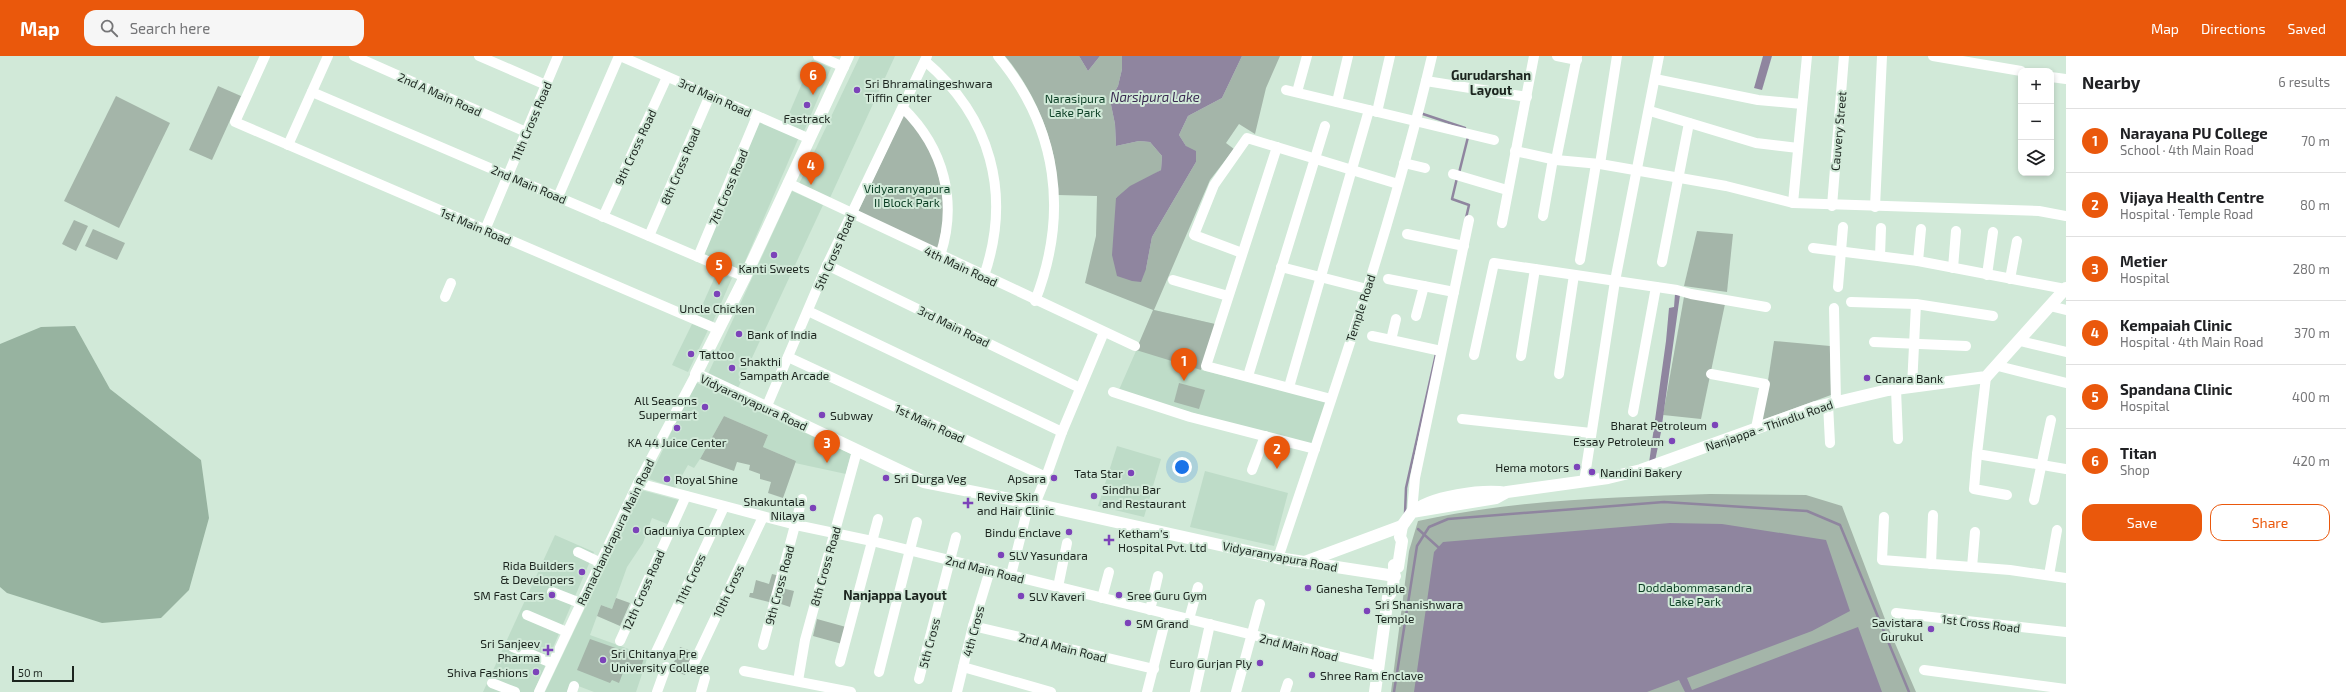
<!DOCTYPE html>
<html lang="en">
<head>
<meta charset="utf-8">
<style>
  body { margin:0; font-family:"Exo 2",sans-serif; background:#f6f6f6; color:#202124 }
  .controls { position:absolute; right:12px; top:12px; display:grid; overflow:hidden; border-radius:8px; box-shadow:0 2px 6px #0003 }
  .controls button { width:36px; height:36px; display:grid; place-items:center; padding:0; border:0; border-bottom:1px solid #e0e0e0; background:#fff; color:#202124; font:20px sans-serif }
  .scale { position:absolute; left:12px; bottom:10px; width:62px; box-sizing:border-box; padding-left:4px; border:2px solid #1c251f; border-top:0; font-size:11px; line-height:14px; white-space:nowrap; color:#1c251f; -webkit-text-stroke:3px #d1e9d8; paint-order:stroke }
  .you { position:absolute; left:1182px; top:411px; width:14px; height:14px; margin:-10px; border:3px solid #fff; border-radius:50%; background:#1a73e8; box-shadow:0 0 0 6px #1a73e833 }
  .badge { display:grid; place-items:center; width:26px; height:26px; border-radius:50%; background:#ea580c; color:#fff; font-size:13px; font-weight:700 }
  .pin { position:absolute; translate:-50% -33px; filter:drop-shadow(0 1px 2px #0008) }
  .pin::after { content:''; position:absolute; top:21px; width:14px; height:12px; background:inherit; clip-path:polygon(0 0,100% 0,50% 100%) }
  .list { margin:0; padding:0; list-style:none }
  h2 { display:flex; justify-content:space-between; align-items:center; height:52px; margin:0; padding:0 16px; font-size:17px }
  h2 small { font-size:13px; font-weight:400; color:#757577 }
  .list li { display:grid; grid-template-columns:26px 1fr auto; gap:12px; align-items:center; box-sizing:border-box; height:64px; padding:0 16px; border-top:1px solid #e0e0e0 }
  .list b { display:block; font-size:15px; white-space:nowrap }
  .list p { margin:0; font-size:13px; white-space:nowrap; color:#757577 }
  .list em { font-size:13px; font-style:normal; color:#757577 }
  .actions { display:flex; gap:8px; padding:12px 16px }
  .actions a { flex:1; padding:9px 0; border:1px solid #ea580c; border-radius:12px; text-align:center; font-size:14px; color:#ea580c }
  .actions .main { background:#ea580c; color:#fff }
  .icon { flex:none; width:22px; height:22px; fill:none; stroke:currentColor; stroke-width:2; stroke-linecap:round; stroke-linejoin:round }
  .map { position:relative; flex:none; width:2066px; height:636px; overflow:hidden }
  header { display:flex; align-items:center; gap:24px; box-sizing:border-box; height:56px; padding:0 20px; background:#ea580c; color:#fff }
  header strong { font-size:19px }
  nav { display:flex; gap:22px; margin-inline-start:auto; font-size:14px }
  .search { width:280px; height:36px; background:#f6f6f6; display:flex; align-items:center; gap:10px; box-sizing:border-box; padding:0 14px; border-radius:12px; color:#757577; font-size:15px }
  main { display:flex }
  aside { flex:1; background:#fff }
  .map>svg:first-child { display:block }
  .built { fill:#bedcc8 }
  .green { fill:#a4b5a9 }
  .forest { fill:#97b3a0 }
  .water { fill:#8f859f }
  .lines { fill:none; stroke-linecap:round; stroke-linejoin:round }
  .stream { stroke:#8f859f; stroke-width:2.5 }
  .minor { stroke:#fff; stroke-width:10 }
  .major { stroke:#fff; stroke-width:12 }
  .poi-dot { fill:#7c43b9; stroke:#d1e9d8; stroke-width:1.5 }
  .labels { text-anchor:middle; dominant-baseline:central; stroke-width:4; stroke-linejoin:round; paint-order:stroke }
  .poi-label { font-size:12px; fill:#1c251f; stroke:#d1e9d8; text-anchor:start }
  .street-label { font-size:12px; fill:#1c251f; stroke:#d1e9d8 }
  .park-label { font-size:12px; fill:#0b3e24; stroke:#d1e9d8 }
  .neighbourhood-label { font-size:13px; font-weight:bold; fill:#1c251f; stroke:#d1e9d8 }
  .water-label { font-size:13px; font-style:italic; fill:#3a2951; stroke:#d1e9d8 }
</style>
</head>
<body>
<header>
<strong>Map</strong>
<div class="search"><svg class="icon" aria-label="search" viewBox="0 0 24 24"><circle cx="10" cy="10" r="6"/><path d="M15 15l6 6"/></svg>Search here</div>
<nav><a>Map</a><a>Directions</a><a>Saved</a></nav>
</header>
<main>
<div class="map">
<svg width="2066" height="636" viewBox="0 0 2066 636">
  <rect width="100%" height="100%" fill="#d1e9d8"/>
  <!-- built -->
  <g class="built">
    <polygon points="860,0 895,0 829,144 798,130"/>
    <polygon points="812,4 831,12 804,75 785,67"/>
    <polygon points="759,64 799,81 740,217 700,200"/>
    <polygon points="792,135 823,149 738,332 708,318"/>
    <polygon points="717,216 732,222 712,268 697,261"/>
    <polygon points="1154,254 1215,268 1201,314 1327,345 1311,390 1118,336"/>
    <polygon points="692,268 708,274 688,316 672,309"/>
    <polygon points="695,326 851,398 846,418 795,407 796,405 763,391 768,379 724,360 700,403 694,412 688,409 675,432 649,423"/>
    <polygon points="1117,390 1161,403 1144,461 1098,450"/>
    <polygon points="1205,415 1288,437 1274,490 1190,471"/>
    <polygon points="641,434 682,445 670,469 652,462 643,487 627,511 612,553 601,549 590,579 648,600 636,636 594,636 573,628 571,636 545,636"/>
    <polygon points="555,479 594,496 534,636 483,636"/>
  </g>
  <!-- green -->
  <g class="green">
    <path d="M1005,0H1079L1088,15L1100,0H1122V13L1118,30L1110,44L1115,68L1116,90L1139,85L1150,86L1162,100L1161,114L1116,142L1117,158L1146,213L1152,181L1196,106L1179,79L1188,60L1222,42L1242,0H1280L1266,32L1255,78L1239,68L1226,87L1234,93L1210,124L1154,254L1215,268L1201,314L1136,294L1153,254L1085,227L1096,180L1097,140L1058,139C1056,123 1056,105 1051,90C1043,58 1026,25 1005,0Z"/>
    <polygon points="218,30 241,40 212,104 189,94"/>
    <polygon points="116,40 170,67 119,172 64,145"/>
    <polygon points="904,58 931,92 946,147 938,195 857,158"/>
    <polygon points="74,164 88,170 76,195 62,188"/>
    <polygon points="93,173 125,187 117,204 85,190"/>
    <polygon points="1697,175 1733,178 1727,236 1684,230"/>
    <polygon points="1684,241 1725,248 1701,363 1663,359"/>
    <polygon points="1774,285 1830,290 1831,339 1762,364"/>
    <polygon points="1179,327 1205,334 1199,353 1174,346"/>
    <polygon points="724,360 768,379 763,391 796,405 783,442 768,437 771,426 760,423 760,418 749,414 750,409 737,406 734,415 700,403"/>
    <path d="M1710,438L1806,439L1842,450L1888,571L1916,636H1391L1409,495L1418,465C1513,444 1613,441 1710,438Z"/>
    <polygon points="772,518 780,520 773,547 749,541 750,537 753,537 756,524 769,528"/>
    <polygon points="782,532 794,535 790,551 778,547"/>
    <polygon points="616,542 630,547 620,570 597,560 601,549 612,553"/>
    <polygon points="817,563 846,571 842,588 813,580"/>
    <polygon points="590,583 644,602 640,614 626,609 619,627 612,624 610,627 577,614"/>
    <polygon points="680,591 694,596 685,619 671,614"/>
  </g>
  <!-- forest -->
  <polygon class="forest" points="75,270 110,333 201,404 209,462 189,534 161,562 102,567 7,537 0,531 0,288 41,271"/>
  <!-- water -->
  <g class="water">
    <polygon points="1079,0 1100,0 1088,15"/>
    <polygon points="1122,0 1242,0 1222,42 1188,60 1179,79 1186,90 1196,95 1196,106 1152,181 1146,213 1141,226 1132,225 1117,220 1112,199 1116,142 1130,130 1161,114 1162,100 1150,86 1139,85 1116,90 1115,68 1110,44 1118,30 1122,13"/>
    <polygon points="1763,0 1772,0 1762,34 1754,32"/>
    <polygon points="1675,238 1680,239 1661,376 1655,405 1649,407 1666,285 1669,252 1674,251"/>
    <polygon points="1670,467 1722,468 1826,484 1850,555 1812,575 1687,622 1692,634 1858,571 1882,636 1685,636 1679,624 1647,636 1414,636 1434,496 1443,486"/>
  </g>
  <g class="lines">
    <!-- stream -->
    <g class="stream">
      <polyline points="1420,57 1465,72"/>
      <polyline points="1459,117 1468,81"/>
      <polyline points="1457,122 1452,143 1469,149 1466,162"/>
      <polyline points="1405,458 1406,432 1436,298"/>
      <polyline points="1418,473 1438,491"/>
      <polyline points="1394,636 1417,490 1429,471 1448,463 1664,446 1807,455 1840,469 1909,636"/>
    </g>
    <!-- minor -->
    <g class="minor">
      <polyline points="265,0 235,66 717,273"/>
      <polyline points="354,0 526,76"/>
      <polyline points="479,0 546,29"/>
      <polyline points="620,0 810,83"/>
      <polyline points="818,0 844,11"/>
      <path d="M998,0C1058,72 1069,158 1035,245"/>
      <polyline points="1557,0 1577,4"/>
      <polyline points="1933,0 2021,15"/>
      <path d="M925,5C991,61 1012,138 984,220"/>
      <polyline points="2051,21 2066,23"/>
      <polyline points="1655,23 1758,44 1802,48"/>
      <polyline points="1426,25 1527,41"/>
      <polyline points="1286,34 1494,84"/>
      <polyline points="312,36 745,221"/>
      <polyline points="1297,36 1307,0"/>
      <polyline points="1337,46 1348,0"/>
      <path d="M903,52C944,92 958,146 940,200"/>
      <polyline points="1650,55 1756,87 1798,92"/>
      <polyline points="1377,56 1390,0"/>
      <polyline points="288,89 328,0"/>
      <polyline points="1277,91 1206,310 1331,343"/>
      <polyline points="1515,95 1556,104 1600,108 1726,130 1793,147 2039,155 2066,160"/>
      <polyline points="1556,104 1577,0"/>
      <polyline points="1404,107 1425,112"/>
      <polyline points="1600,108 1617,0"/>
      <polyline points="1453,118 1507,134"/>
      <polyline points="788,127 1135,290"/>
      <polyline points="558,141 619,0"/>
      <polyline points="1793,147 1807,0"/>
      <polyline points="1832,150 1844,0"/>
      <polyline points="1875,151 1882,0"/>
      <polyline points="1543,160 1553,103"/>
      <polyline points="603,161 667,21"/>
      <polyline points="1502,167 1534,0"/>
      <polyline points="485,174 558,0"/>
      <polyline points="1407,178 1464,190"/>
      <polyline points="649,180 710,39"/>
      <polyline points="1813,192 1918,205 2065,233"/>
      <polyline points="1242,197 1194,179 1214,129 1247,82 1398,128"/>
      <polyline points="1880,200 1881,172"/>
      <polyline points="698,201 757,60"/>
      <polyline points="1580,204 1596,108"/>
      <polyline points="1918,205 1921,173"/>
      <polyline points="1662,206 1689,67"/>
      <polyline points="827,209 1080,332"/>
      <polyline points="1281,211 1367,233"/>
      <polyline points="1953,212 1956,175"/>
      <polyline points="1987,219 1993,176"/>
      <polyline points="1388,223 1454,236"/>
      <polyline points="2010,223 2017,185"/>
      <polyline points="1173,224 1228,240"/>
      <polyline points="1838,231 1843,171"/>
      <polyline points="445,241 451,227"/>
      <polyline points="1851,246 1916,248 1993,260"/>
      <polyline points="2050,250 2066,254"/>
      <polyline points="1834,252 1836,346"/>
      <polyline points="808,255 1062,376 1104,276"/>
      <polyline points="1416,260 1424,230"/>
      <polyline points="1396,263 1391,284 1441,295"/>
      <polyline points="1372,280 1391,284"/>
      <polyline points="2020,285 2066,296"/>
      <polyline points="1874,286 1966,290"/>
      <polyline points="1474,299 1494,207 1677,234 1691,238 1766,251"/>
      <polyline points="1521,300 1535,213"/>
      <polyline points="788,301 1046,421 1035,448"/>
      <polyline points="1998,310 2066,327"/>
      <polyline points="1559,318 1574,219"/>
      <polyline points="1711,318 1765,328 1756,372"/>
      <polyline points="1248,320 1325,70"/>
      <polyline points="1986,321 1977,398 2066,413"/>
      <polyline points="1289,331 1369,54"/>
      <polyline points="1912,331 1916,248"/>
      <polyline points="1896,333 1898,383"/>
      <polyline points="1113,336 1190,361 1315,393"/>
      <polyline points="1828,348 1830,387"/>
      <polyline points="766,352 827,209 927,0"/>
      <polyline points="1633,356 1656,231"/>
      <polyline points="1462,363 1591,377"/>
      <polyline points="1977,398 1974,433 2007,439"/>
      <polyline points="1252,414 1265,380"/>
      <polyline points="1046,421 1062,376"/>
      <polyline points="1584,426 1615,225 1659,0"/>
      <polyline points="638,427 796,469 872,485 1379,610"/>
      <polyline points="2034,444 2051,364"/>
      <polyline points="1412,456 1415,422 1469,164"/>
      <path d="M1412,456C1428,439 1485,432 1507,436"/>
      <polyline points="1884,461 1882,504 2010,514 2066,522"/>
      <polyline points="578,496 599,506"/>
      <path d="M1278,502C1334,336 1392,170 1432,0"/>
      <polyline points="1931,508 1933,459"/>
      <polyline points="1972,511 1975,476"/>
      <polyline points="1011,519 1029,447"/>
      <polyline points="2049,519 2057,474"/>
      <polyline points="1058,531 1067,487"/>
      <polyline points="552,536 580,547"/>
      <polyline points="1102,542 1109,516"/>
      <polyline points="1150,554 1158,520"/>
      <polyline points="1896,557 2066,576"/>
      <polyline points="527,559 567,576"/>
      <polyline points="1189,563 1198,531"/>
      <polyline points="973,570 1154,613"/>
      <polyline points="620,585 686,440"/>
      <polyline points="763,589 802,443"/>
      <polyline points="513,591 552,607"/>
      <polyline points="656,596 724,451"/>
      <polyline points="840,606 878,463"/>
      <polyline points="693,609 763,461"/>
      <polyline points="963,611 1051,636"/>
      <polyline points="1924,614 2066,633"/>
      <polyline points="744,615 851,636"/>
      <polyline points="879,616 917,466"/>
      <polyline points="919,623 956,481"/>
      <polyline points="798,625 805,584 857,395"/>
      <polyline points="492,627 515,636"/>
      <polyline points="539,636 638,427 696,318"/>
      <polyline points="572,636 574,630"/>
      <polyline points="657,636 666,611"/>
      <polyline points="701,636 705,622"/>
      <polyline points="957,636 973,570 990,514"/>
      <polyline points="1147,636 1167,558"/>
      <polyline points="1195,636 1210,568"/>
      <polyline points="1236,636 1260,548"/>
      <polyline points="1285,636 1288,627"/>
    </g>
    <!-- major -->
    <g class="major">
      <polyline points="848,0 745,221 696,318 924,426 1035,448 1278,502 1395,520"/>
      <polyline points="1305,506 1402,470"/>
      <polyline points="1394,509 1398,511 1402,485 1400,481 1402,470 1412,456 1496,442 1507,436 1608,422 1641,414 1816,351 1888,334 1986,321 2066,232"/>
      <polyline points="1375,636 1388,541 1393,533 1394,512"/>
    </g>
  </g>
  <!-- markers -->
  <g class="poi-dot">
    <circle cx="857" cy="34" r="4"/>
    <circle cx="807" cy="49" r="4"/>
    <circle cx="774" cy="199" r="4"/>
    <circle cx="717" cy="238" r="4"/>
    <circle cx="739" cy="278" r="4"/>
    <circle cx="691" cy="298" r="4"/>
    <circle cx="732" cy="312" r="4"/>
    <circle cx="1867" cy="322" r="4"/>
    <circle cx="705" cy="351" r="4"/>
    <circle cx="822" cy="359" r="4"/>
    <circle cx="1715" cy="369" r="4"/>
    <circle cx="677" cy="372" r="4"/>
    <circle cx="1672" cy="385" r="4"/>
    <circle cx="1577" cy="411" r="4"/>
    <circle cx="1592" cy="416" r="4"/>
    <circle cx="1131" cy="417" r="4"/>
    <circle cx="886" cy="422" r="4"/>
    <circle cx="1054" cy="422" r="4"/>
    <circle cx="667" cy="423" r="4"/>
    <circle cx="1094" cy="440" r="4"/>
    <path d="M966 441h4v4h4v4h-4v4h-4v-4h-4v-4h4z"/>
    <circle cx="813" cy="452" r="4"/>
    <circle cx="636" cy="474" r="4"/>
    <circle cx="1069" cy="476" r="4"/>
    <path d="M1107 478h4v4h4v4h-4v4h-4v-4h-4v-4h4z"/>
    <circle cx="1001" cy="499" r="4"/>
    <circle cx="582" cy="516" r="4"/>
    <circle cx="1308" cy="532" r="4"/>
    <circle cx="552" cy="539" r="4"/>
    <circle cx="1119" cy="539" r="4"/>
    <circle cx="1021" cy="540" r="4"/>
    <circle cx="1367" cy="555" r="4"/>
    <circle cx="1128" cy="567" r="4"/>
    <circle cx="1931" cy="573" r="4"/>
    <path d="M546 588h4v4h4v4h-4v4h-4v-4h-4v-4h4z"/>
    <circle cx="603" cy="604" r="4"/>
    <circle cx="1260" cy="607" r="4"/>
    <circle cx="536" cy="616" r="4"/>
    <circle cx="1312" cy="619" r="4"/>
  </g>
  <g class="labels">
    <!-- poi labels -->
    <g class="poi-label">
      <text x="865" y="27">Sri Bhramalingeshwara<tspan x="865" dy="14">Tiffin Center</tspan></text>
      <text x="807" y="62" text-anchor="middle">Fastrack</text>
      <text x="774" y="212" text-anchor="middle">Kanti Sweets</text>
      <text x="717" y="252" text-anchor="middle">Uncle Chicken</text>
      <text x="747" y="278">Bank of India</text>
      <text x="699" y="298">Tattoo</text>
      <text x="740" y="305">Shakthi<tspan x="740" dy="14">Sampath Arcade</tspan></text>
      <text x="1875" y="322">Canara Bank</text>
      <text x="697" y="344" text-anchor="end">All Seasons<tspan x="697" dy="14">Supermart</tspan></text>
      <text x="830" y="359">Subway</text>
      <text x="1707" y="369" text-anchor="end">Bharat Petroleum</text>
      <text x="1664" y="385" text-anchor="end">Essay Petroleum</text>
      <text x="677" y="386" text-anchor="middle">KA 44 Juice Center</text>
      <text x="1569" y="411" text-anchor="end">Hema motors</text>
      <text x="1600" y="416">Nandini Bakery</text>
      <text x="1123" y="417" text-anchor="end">Tata Star</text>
      <text x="894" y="422">Sri Durga Veg</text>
      <text x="1046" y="422" text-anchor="end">Apsara</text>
      <text x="675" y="423">Royal Shine</text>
      <text x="1102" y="433">Sindhu Bar<tspan x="1102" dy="14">and Restaurant</tspan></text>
      <text x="977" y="440">Revive Skin<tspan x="977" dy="14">and Hair Clinic</tspan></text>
      <text x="805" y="445" text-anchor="end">Shakuntala<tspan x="805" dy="14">Nilaya</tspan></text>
      <text x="644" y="474">Gaduniya Complex</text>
      <text x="1061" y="476" text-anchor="end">Bindu Enclave</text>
      <text x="1118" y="477">Ketham's<tspan x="1118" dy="14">Hospital Pvt. Ltd</tspan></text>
      <text x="1009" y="499">SLV Yasundara</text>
      <text x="574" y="509" text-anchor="end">Rida Builders<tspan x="574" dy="14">&amp; Developers</tspan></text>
      <text x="1316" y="532">Ganesha Temple</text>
      <text x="544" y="539" text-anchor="end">SM Fast Cars</text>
      <text x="1127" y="539">Sree Guru Gym</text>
      <text x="1029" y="540">SLV Kaveri</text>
      <text x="1375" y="548">Sri Shanishwara<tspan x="1375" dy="14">Temple</tspan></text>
      <text x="1923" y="566" text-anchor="end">Savistara<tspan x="1923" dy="14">Gurukul</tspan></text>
      <text x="1136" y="567">SM Grand</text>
      <text x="540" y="587" text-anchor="end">Sri Sanjeev<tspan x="540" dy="14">Pharma</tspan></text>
      <text x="611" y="597">Sri Chitanya Pre<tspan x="611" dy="14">University College</tspan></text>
      <text x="1252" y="607" text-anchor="end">Euro Gurjan Ply</text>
      <text x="528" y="616" text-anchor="end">Shiva Fashions</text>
      <text x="1320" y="619">Shree Ram Enclave</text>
    </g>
    <!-- street labels -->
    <g class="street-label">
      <text transform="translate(440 38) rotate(24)">2nd A Main Road</text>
      <text transform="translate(715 41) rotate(24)">3rd Main Road</text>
      <text transform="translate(531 65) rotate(-67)">11th Cross Road</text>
      <text transform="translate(1838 75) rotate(-85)">Cauvery Street</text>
      <text transform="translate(635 91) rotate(-65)">9th Cross Road</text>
      <text transform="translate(680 110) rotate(-67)">8th Cross Road</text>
      <text transform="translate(529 128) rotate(23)">2nd Main Road</text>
      <text transform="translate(728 131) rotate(-67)">7th Cross Road</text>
      <text transform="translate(476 170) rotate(23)">1st Main Road</text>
      <text transform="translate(834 196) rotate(-66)">5th Cross Road</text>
      <text transform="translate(961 210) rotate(25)">4th Main Road</text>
      <text transform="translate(1360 252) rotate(-72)">Temple Road</text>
      <text transform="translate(954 270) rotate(26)">3rd Main Road</text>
      <text transform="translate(754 346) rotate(25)">Vidyaranyapura Road</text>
      <text transform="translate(930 367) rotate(25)">1st Main Road</text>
      <text transform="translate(1769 369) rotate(-19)">Nanjappa - Thindlu Road</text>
      <text transform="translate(615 476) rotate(-64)">Ramachandrapura Main Road</text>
      <text transform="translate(1280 500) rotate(11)">Vidyaranyapura Road</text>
      <text transform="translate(825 510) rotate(-74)">8th Cross Road</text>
      <text transform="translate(985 513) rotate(14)">2nd Main Road</text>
      <text transform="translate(690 523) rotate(-65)">11th Cross</text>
      <text transform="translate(779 529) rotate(-75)">9th Cross Road</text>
      <text transform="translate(643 534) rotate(-66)">12th Cross Road</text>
      <text transform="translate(728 535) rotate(-65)">10th Cross</text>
      <text transform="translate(1981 567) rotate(7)">1st Cross Road</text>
      <text transform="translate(973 575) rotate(-75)">4th Cross</text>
      <text transform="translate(929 587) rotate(-75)">5th Cross</text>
      <text transform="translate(1063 591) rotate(14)">2nd A Main Road</text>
      <text transform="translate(1299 591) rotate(14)">2nd Main Road</text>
    </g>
    <!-- park labels -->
    <g class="park-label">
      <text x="1075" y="42">Narasipura<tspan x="1075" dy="14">Lake Park</tspan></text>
      <text x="907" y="132">Vidyaranyapura<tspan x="907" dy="14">II Block Park</tspan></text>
      <text x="1695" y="531">Doddabommasandra<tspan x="1695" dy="14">Lake Park</tspan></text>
    </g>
    <!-- neighbourhood labels -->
    <g class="neighbourhood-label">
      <text x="1491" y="19">Gurudarshan<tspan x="1491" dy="15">Layout</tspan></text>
      <text x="895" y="539">Nanjappa Layout</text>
    </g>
    <!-- water labels -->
    <g class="water-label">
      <text x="1155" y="41">Narsipura Lake</text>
    </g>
  </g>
</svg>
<div class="controls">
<button>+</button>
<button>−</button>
<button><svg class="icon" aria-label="layers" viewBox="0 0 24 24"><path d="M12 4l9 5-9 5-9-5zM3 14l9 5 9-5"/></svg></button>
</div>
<div class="scale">50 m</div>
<div class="you"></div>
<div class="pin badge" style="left:1184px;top:325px">1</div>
<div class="pin badge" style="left:1277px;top:413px">2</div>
<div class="pin badge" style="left:827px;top:407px">3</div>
<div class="pin badge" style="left:811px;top:129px">4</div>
<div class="pin badge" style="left:719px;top:229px">5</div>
<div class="pin badge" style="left:813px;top:39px">6</div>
</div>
<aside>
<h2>Nearby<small>6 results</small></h2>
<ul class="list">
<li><span class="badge">1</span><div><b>Narayana PU College</b><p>School · 4th Main Road</p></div><em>70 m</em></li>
<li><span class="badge">2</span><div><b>Vijaya Health Centre</b><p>Hospital · Temple Road</p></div><em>80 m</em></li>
<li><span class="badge">3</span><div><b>Metier</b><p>Hospital</p></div><em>280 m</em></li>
<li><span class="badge">4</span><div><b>Kempaiah Clinic</b><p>Hospital · 4th Main Road</p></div><em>370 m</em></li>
<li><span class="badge">5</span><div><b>Spandana Clinic</b><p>Hospital</p></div><em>400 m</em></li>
<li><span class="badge">6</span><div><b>Titan</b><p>Shop</p></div><em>420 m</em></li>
</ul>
<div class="actions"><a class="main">Save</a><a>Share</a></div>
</aside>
</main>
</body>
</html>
